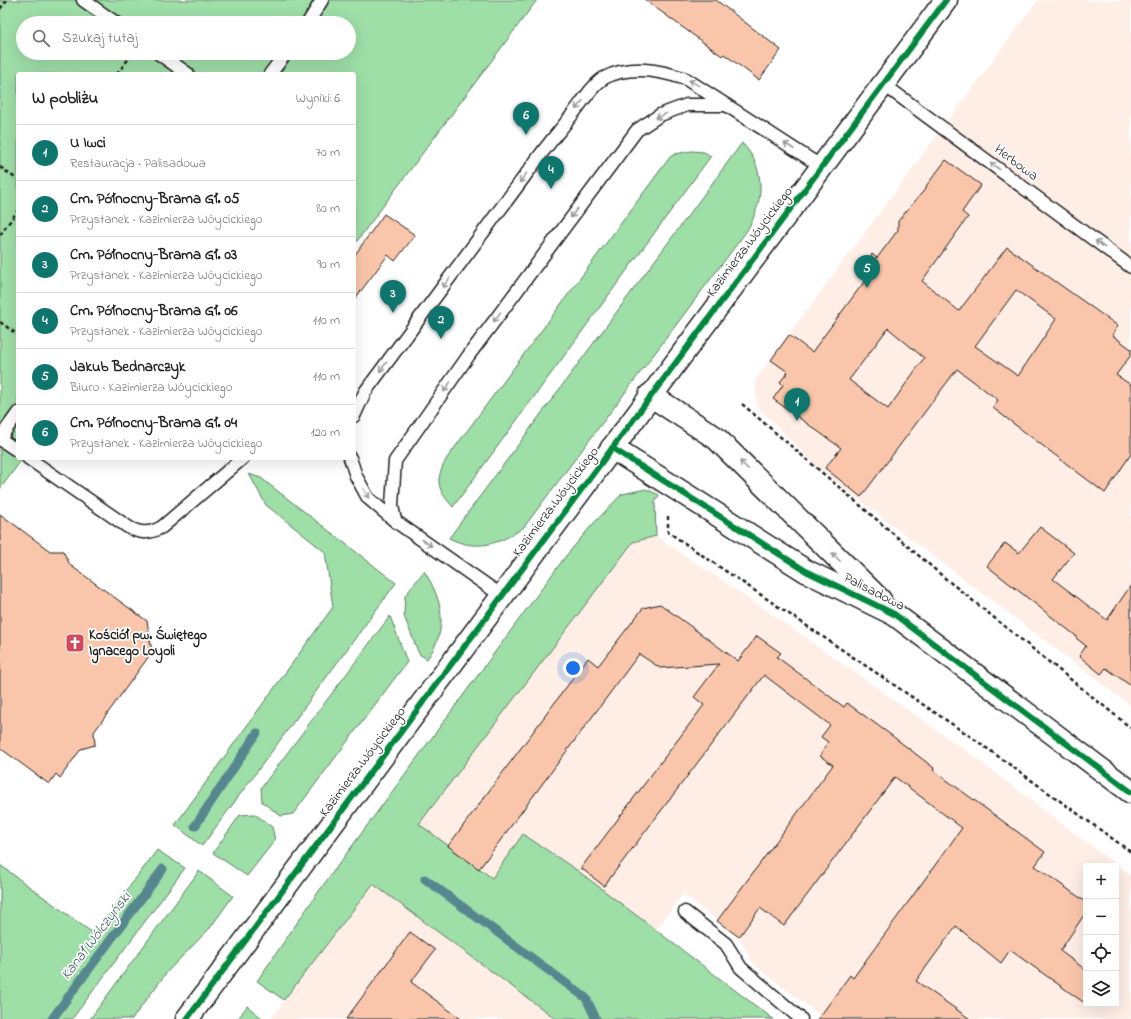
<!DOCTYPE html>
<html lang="pl">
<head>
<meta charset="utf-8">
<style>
  body { margin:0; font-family:"Indie Flower",sans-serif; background:#f6f6f6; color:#222 }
  .controls { position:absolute; right:12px; bottom:12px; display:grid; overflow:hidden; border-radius:4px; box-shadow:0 4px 16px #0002 }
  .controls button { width:36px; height:36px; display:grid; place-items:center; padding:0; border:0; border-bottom:1px solid #e0e0e0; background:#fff; color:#222; font:20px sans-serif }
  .you { position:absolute; left:573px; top:668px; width:14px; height:14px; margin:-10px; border:3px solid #fff; border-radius:50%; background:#1a73e8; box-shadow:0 0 0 6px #1a73e833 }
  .badge { display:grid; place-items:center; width:26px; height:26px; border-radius:50%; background:#0f766e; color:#fff; font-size:13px; font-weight:700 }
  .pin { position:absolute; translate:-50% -33px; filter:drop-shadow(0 1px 2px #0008) }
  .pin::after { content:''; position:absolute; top:21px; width:14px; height:12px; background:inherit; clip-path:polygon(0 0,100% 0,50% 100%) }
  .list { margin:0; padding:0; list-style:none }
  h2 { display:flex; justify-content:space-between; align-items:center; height:52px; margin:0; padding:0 16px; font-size:17px }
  h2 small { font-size:13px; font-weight:400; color:#767676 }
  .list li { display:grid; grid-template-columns:26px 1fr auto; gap:12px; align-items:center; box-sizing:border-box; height:56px; padding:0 16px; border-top:1px solid #e0e0e0 }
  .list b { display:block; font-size:15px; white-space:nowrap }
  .list p { margin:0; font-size:13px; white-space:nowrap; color:#767676 }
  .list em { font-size:13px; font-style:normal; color:#767676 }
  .icon { flex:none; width:22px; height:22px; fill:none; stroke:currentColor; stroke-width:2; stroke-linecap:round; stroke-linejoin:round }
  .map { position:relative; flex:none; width:1131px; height:1019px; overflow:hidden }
  .search { position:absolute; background:#fff; box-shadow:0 4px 16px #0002; left:16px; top:16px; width:340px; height:44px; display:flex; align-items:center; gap:10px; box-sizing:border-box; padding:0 14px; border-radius:22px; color:#767676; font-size:15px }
  .panel { position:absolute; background:#fff; box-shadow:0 4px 16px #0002; left:16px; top:72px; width:340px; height:388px; border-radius:4px }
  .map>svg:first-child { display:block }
  .built { fill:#feeee6; fill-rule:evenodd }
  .green { fill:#9edea7; stroke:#5d7d62; fill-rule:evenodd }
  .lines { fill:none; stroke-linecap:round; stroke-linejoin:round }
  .stream { stroke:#57878f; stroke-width:9 }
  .building { fill:#fac6ab; stroke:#1c1c1c; fill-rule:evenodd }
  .lane-casing { stroke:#1c1c1c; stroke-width:15 }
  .secondary-casing { stroke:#1c1c1c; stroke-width:25 }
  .path { stroke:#1c1c1c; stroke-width:2.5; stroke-dasharray:4 3; stroke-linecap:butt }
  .lane { stroke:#fff; stroke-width:12 }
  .secondary { stroke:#fff; stroke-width:22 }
  .cycleway-casing { stroke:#fff; stroke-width:8 }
  .cycleway { stroke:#00873e; stroke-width:6 }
  .oneway { stroke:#999 }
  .labels { text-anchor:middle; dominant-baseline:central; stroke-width:3.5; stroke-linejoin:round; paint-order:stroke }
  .street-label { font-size:14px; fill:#1c1c1c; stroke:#fff }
  .poi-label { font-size:14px; font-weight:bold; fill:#1c1c1c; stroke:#fff; text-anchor:start }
  .water-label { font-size:15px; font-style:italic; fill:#3f5a5f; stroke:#fff }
</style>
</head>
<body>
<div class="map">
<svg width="1131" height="1019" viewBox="0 0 1131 1019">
  <rect width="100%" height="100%" fill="#fff"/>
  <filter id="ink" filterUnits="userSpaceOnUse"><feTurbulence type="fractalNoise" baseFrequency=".025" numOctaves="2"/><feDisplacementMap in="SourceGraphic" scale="8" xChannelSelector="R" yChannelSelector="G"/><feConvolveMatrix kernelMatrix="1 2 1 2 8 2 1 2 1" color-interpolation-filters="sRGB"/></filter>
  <g filter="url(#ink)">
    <!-- built -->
    <g class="built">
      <polygon points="1038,0 1131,0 1131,706 867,506 813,463 757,406 755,380"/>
      <path d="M656,536L773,615L965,750L1131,876V1019H825L753,964L739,937L683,894L656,930L578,871L524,834L492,878L418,824L633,542ZM1086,866H1116V1004H1086Z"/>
      <polygon points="373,884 556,1019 271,1019"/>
    </g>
    <!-- green -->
    <g class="green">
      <path d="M0,0H537L354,245V74H18V458H23L0,489ZM23,23H349V53H23Z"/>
      <path d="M742,143C767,169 764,203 746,232L524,527C501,544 476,552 449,538Z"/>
      <path d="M691,151L704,152L711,156L453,507C436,488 435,480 447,458L670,157L675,154Z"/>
      <polygon points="249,474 261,478 396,583 202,846 175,825 333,607 325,552 266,505"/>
      <polygon points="646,489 659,495 655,502 656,536 633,542 419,824 492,878 523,834 578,871 773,1019 556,1019 373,884 284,1000 257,981 319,891 565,557 592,525 622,494"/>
      <path d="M424,571C443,600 449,629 427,659L419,654L404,616L405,596Z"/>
      <polygon points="390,616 407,662 293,814 281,816 262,802 261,788"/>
      <polygon points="255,814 272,827 275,840 247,876 213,853 240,815"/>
      <polygon points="157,850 185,868 72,1019 0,1019 0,865 94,934"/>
      <polygon points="199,871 233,896 210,928 167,972 132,1019 90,1019"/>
      <polygon points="247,1006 263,1019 238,1019"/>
    </g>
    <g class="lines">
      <!-- stream -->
      <g class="stream">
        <polyline points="195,826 257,733"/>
        <polyline points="425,879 586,998 596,1019"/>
        <polyline points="52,1019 163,869"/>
      </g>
    </g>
    <!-- building -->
    <g class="building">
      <polygon points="645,0 716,0 781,50 759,80 724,54 722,56"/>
      <path d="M946,160L981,185L962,212L968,217L922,281L959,311L1007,247L1118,326L1112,335L1131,349V355L1116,375L1131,385V454L1105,493L993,408L998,400L957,369L861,497L825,468L841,448L773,399L783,385L780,382L788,372L771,360L789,335L812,352L864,282L872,254L877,258L898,230V221L927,187L926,186ZM1016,290L1056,319L1018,376L975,346ZM888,328L924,358L888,409L849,380Z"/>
      <polygon points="384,214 415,235 395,261 388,255 354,300 354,256"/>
      <polygon points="0,514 50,551 63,551 70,565 147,621 152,652 94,732 95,745 81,749 60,778 56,774 49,784 0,748"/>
      <polygon points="1040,527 1074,553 1053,579 1107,620 1131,585 1131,686 1106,668 1101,674 1079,656 1086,646 1076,638 1076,636 987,566 1005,543 1019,553"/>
      <polygon points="660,604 738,661 757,636 781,653 777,657 844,707 847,703 891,735 934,768 933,770 1045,852 1035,866 1086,902 1086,912 1060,951 1086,970 1086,1004 1010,950 1001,963 956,926 916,981 970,1019 818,1019 850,975 853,978 962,828 895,777 784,926 760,908 739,937 717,921 833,765 820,756 828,742 821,737 830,725 764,675 604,886 581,868 704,705 694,697 719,664 660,668 639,654 479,869 448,846 588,658 598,666 643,608"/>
      <polygon points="410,932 435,950 411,982 461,1019 346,1019"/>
    </g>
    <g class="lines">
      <defs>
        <g id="lane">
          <polyline points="83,0 116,23"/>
          <polyline points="308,23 322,0"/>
          <polyline points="158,53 188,74"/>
          <polyline points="270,74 286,53"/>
          <polyline points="883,84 1131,267"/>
          <path d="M354,416L365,392C421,317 477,240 533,165C548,143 566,124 581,103C588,94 594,84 604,78C630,64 660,70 686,79L822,167"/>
          <polyline points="0,438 18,413"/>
          <polyline points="0,439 18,451"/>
          <path d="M28,458L128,527C141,534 149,534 162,527L243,458"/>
          <polyline points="350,458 356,476 368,498 395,521 502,596"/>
          <polyline points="395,521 392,505 395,461 469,355 637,130 660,115 687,105 726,105"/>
          <polyline points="685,912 726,944 741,968 801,1019"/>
        </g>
        <g id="secondary">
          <polyline points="650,395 716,438 880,600"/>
          <polyline points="612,448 806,571 894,614 1131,792"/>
          <polyline points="187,1019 946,0"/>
        </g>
      </defs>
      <!-- lane casing -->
      <use href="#lane" class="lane-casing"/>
      <!-- secondary casing -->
      <use href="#secondary" class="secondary-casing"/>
      <!-- path -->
      <g class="path">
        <polyline points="0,9 7,0"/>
        <polyline points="117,74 133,53"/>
        <polyline points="0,167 18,180"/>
        <polyline points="0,235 18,210"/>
        <polyline points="0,322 18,335"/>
        <polyline points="742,404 946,579 1131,728"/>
        <polyline points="668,516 668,532 974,739 1131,852"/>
      </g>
      <!-- lane -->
      <use href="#lane" class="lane"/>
      <!-- secondary -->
      <use href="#secondary" class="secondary"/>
      <defs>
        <g id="cycleway">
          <polyline points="612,448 806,571 894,614 1131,792"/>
          <polyline points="187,1019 946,0"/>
        </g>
      </defs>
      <!-- cycleway casing -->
      <use href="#cycleway" class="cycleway-casing"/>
      <!-- cycleway -->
      <use href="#cycleway" class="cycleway"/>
    </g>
    <!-- one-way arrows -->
    <defs><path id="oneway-shaft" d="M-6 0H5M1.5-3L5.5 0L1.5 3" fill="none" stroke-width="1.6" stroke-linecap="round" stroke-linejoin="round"/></defs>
    <g class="oneway">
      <use href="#oneway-shaft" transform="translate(694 83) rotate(-151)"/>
      <use href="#oneway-shaft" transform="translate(579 105) rotate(131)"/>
      <use href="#oneway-shaft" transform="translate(661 116) rotate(154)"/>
      <use href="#oneway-shaft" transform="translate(789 146) rotate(-147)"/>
      <use href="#oneway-shaft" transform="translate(995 166) rotate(-143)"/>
      <use href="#oneway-shaft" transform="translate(523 178) rotate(126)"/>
      <use href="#oneway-shaft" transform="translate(574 213) rotate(126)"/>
      <use href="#oneway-shaft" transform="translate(1100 244) rotate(-143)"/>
      <use href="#oneway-shaft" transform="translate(446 283) rotate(126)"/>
      <use href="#oneway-shaft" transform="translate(497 317) rotate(126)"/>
      <use href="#oneway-shaft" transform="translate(383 367) rotate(127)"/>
      <use href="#oneway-shaft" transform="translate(447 387) rotate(125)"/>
      <use href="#oneway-shaft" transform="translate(744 465) rotate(-135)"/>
      <use href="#oneway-shaft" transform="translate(366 493) rotate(58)"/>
      <use href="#oneway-shaft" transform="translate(427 543) rotate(35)"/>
      <use href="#oneway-shaft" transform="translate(836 557) rotate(-135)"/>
    </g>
  </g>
  <!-- icons -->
  <defs>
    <symbol id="church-square" viewBox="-11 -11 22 22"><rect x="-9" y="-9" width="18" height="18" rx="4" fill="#d1495b" stroke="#fff"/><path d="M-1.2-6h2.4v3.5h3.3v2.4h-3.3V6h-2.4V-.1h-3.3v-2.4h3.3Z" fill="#fff"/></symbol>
  </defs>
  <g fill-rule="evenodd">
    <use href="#church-square" x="64" y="632" width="22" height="22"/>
  </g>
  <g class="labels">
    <!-- street labels -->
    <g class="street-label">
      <text transform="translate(1016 163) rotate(37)">Herbowa</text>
      <text transform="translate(750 242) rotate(-53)">Kazimierza Wóycickiego</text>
      <text transform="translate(556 502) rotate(-53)">Kazimierza Wóycickiego</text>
      <text transform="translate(874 592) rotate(27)">Palisadowa</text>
      <text transform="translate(363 762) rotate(-53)">Kazimierza Wóycickiego</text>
    </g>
    <!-- poi labels -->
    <g class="poi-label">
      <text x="89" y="635">Kościół pw. Świętego<tspan x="89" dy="16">Ignacego Loyoli</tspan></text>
    </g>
    <!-- water labels -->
    <g class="water-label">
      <text transform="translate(96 936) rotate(-53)">Kanał Wólczyński</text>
    </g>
  </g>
</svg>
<div class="controls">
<button>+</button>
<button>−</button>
<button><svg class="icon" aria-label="locate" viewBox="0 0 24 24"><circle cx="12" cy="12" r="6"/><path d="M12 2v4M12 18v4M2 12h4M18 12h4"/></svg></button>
<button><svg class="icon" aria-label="layers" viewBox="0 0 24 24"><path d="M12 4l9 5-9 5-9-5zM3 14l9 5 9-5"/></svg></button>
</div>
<div class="you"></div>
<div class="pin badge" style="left:797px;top:421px">1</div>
<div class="pin badge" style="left:441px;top:339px">2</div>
<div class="pin badge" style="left:393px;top:313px">3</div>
<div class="pin badge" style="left:551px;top:189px">4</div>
<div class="pin badge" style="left:867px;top:288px">5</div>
<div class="pin badge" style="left:526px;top:135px">6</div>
<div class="search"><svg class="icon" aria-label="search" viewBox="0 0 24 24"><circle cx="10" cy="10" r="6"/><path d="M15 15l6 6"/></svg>Szukaj tutaj</div>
<section class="panel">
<h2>W pobliżu<small>Wyniki: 6</small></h2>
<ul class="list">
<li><span class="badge">1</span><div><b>U Iwci</b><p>Restauracja · Palisadowa</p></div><em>70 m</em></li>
<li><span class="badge">2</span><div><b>Cm. Północny-Brama Gł. 05</b><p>Przystanek · Kazimierza Wóycickiego</p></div><em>80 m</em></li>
<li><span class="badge">3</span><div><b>Cm. Północny-Brama Gł. 03</b><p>Przystanek · Kazimierza Wóycickiego</p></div><em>90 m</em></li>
<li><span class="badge">4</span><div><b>Cm. Północny-Brama Gł. 06</b><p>Przystanek · Kazimierza Wóycickiego</p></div><em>110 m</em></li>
<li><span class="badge">5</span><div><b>Jakub Bednarczyk</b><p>Biuro · Kazimierza Wóycickiego</p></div><em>110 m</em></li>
<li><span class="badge">6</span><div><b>Cm. Północny-Brama Gł. 04</b><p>Przystanek · Kazimierza Wóycickiego</p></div><em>120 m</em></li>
</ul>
</section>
</div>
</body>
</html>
